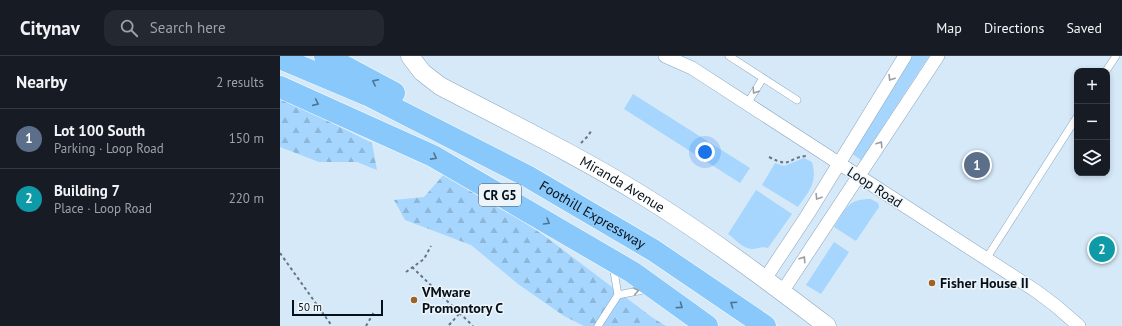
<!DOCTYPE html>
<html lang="en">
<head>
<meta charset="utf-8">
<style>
  body { margin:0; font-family:"PT Sans",sans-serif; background:#242831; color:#f1f3f6 }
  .controls { position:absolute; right:12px; top:12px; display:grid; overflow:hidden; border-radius:8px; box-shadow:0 2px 6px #0003 }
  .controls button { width:36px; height:36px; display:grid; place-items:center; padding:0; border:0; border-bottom:1px solid #363941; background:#171b24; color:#f1f3f6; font:20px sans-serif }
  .scale { position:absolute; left:12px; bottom:10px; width:91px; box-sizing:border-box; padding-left:4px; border:2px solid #061019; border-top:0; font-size:11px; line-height:14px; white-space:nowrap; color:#061019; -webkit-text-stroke:3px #eef5fa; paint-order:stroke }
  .you { position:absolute; left:425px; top:96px; width:14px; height:14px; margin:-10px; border:3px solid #fff; border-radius:50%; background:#1a73e8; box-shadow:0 0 0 6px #1a73e833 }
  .badge { display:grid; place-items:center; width:26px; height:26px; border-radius:50%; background:#9e6224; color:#fff; font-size:13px; font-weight:700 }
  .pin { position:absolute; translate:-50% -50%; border:2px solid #fff; box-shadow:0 1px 4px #0006 }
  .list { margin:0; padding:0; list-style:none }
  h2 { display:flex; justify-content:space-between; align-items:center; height:52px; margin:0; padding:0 16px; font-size:17px }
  h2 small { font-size:13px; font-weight:400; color:#9ea1a6 }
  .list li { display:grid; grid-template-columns:26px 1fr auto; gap:12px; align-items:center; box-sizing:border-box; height:60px; padding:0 16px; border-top:1px solid #363941 }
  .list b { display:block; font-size:15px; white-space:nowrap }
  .list p { margin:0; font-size:13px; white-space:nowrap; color:#9ea1a6 }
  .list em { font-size:13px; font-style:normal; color:#9ea1a6 }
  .icon { flex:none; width:22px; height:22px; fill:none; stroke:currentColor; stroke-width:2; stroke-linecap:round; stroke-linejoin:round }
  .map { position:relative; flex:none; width:842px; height:270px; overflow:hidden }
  header { display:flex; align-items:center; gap:24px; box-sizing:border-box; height:56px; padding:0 20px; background:#171b24; border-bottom:1px solid #363941 }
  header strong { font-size:19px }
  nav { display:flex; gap:22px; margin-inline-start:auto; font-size:14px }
  .search { width:280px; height:36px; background:#242831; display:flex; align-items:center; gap:10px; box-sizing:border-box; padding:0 14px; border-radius:12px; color:#9ea1a6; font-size:15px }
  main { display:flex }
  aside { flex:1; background:#171b24 }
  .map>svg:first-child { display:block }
  .green { fill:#a6d6fd }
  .forest { fill:url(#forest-firs) }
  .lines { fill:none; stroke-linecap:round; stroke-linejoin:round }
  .lane-casing { stroke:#87a5be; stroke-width:8 }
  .street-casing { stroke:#87a5be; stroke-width:14 }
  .secondary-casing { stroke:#87a5be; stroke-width:19 }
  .highway-casing { stroke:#fff; stroke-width:23 }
  .path { stroke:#667581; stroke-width:2; stroke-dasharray:3 3; stroke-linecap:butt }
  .lane { stroke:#fff; stroke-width:7 }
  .street { stroke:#fff; stroke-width:13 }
  .secondary { stroke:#fff; stroke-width:18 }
  .highway { stroke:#88c8fa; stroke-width:22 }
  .oneway { stroke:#9b9fa3 }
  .oneway2 { stroke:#4e7595 }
  .poi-dot { fill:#9e6224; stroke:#eef5fa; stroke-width:1.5 }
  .labels { text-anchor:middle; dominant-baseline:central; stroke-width:3; stroke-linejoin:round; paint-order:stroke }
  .shield { fill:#eef5fa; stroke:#4c555c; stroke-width:1 }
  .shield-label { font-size:13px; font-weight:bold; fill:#061019 }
  .street-label { font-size:14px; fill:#061019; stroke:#eef5fa }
  .poi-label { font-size:14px; font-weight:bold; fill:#061019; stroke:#eef5fa; text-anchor:start }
</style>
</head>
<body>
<header>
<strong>Citynav</strong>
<div class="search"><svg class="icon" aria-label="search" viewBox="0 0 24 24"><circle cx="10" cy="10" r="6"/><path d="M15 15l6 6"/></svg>Search here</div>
<nav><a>Map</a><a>Directions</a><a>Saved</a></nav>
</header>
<main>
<aside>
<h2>Nearby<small>2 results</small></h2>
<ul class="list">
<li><span class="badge" style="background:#5c6f8a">1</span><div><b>Lot 100 South</b><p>Parking · Loop Road</p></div><em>150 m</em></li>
<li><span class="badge" style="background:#0f9aa8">2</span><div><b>Building 7</b><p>Place · Loop Road</p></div><em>220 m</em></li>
</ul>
</aside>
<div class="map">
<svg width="842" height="270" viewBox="0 0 842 270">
  <defs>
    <pattern id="forest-firs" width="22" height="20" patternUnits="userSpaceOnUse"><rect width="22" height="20" fill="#a6d6fd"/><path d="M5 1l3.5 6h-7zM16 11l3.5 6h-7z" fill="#8db7d8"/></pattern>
  </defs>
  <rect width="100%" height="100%" fill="#d6e9f9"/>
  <!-- green -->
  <g class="green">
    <polygon points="632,0 649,0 581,104 571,97"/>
    <polygon points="353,38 470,112 460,127 344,53"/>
    <path d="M524,102L532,106C538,127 529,135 518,151L482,129L495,107L504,110Z"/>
    <path d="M476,134L512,158L488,192C482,190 478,193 472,193C463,193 455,183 448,178Z"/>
    <path d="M591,143L598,147L599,151L576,185L554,171C566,153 567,143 591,143Z"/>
    <polygon points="554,186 569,196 541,238 526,229"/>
  </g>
  <!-- forest -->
  <g class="forest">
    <polygon points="0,43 18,50 92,87 97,114 77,106 39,106 0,91"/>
    <polygon points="166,116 262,178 373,262 386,270 304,270 284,260 238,228 191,189 125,164 114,144 144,141"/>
  </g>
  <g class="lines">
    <defs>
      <g id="lane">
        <polyline points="449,0 517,44"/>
        <polyline points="826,15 836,0"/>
        <polyline points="467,48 483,22"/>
        <polyline points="706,203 797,61"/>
        <polyline points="333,210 338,239"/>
        <polyline points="318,270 338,239 368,233"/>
      </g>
      <g id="street">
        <polyline points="385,0 412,12 756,235 776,250 799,270"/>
        <polyline points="485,223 528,158 625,0"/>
        <polyline points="502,236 658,0"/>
      </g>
      <g id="secondary">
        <path id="s1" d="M130,0L142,16L160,30C229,66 299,100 365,141C428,180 488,225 547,270"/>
      </g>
      <g id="highway">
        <polyline points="45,0 114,37"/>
        <path id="s2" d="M0,2L88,39L247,120L373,194L485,270"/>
        <polyline points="0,31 153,100 352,216 427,270"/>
      </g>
    </defs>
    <!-- lane casing -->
    <use href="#lane" class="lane-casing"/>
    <!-- street casing -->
    <use href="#street" class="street-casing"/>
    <!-- secondary casing -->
    <use href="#secondary" class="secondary-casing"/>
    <!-- highway casing -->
    <use href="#highway" class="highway-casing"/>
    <!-- path -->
    <g class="path">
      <polyline points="301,87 307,81 312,74"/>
      <path d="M489,101C512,113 506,102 526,100"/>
      <polyline points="0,197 52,270"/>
      <polyline points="132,211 193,270"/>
      <polyline points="126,216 144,203 151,190"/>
      <polyline points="169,269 180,257"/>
      <polyline points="86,270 94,256"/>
    </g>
    <!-- lane -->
    <use href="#lane" class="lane"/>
    <!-- street -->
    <use href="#street" class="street"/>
    <!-- secondary -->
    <use href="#secondary" class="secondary"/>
    <!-- highway -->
    <use href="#highway" class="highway"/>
  </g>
  <!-- one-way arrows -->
  <defs><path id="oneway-chevron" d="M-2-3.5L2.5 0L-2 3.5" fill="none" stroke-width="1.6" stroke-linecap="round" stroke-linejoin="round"/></defs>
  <g class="oneway">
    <use href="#oneway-chevron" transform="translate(611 22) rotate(122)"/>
    <use href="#oneway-chevron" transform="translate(475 35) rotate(123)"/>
    <use href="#oneway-chevron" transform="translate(600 88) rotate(-57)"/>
    <use href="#oneway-chevron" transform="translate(538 141) rotate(122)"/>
    <use href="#oneway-chevron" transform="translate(523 203) rotate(-57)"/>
    <use href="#oneway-chevron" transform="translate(356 235) rotate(-10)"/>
  </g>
  <g class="oneway2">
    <use href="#oneway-chevron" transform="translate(95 26) rotate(-153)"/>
    <use href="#oneway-chevron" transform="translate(36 47) rotate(24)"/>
    <use href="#oneway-chevron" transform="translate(154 101) rotate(28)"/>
    <use href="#oneway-chevron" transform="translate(267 166) rotate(30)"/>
    <use href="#oneway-chevron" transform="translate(453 248) rotate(-146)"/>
    <use href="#oneway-chevron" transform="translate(400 250) rotate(36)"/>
  </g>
  <!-- markers -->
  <g class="poi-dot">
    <circle cx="652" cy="227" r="4"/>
    <circle cx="134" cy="244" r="4"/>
  </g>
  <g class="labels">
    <!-- shield labels -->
    <rect class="shield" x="199" y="128" width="42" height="22" rx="3"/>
    <g class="shield-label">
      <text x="220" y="139">CR G5</text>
    </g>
    <!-- street labels -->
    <g class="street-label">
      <text stroke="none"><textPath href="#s1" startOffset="250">Miranda Avenue</textPath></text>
      <text transform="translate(595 131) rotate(33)">Loop Road</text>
      <text stroke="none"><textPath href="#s2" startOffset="350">Foothill Expressway</textPath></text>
    </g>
    <!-- poi labels -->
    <g class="poi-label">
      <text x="660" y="227">Fisher House II</text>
      <text x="142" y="236">VMware<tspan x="142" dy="16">Promontory C</tspan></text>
    </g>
  </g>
</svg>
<div class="controls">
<button>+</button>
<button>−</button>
<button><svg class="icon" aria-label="layers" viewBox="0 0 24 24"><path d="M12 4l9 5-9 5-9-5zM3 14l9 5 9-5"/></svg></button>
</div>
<div class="scale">50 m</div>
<div class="you"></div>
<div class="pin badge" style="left:697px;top:109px;background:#5c6f8a">1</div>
<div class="pin badge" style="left:822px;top:193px;background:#0f9aa8">2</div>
</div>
</main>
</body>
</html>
